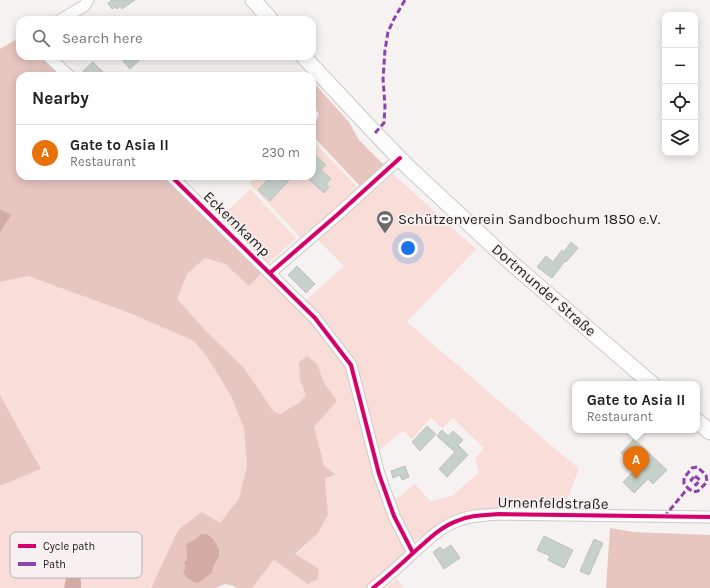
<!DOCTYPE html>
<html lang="en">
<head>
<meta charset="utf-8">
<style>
  body { margin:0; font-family:Karla,sans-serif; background:#f2f2f2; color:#222 }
  .controls { position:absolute; right:12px; top:12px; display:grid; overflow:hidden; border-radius:8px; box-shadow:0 2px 10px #0003 }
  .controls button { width:36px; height:36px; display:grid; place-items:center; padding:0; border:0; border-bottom:1px solid #e0e0e0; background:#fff; color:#222; font:20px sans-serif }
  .you { position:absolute; left:408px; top:248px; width:14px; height:14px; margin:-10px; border:3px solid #fff; border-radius:50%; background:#1a73e8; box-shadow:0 0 0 6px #1a73e833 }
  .badge { display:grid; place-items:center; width:26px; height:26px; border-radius:50%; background:#6b6a68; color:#fff; font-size:13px; font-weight:700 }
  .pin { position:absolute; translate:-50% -33px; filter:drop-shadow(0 1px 2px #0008) }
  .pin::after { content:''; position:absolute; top:21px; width:14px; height:12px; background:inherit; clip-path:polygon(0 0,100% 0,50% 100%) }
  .popup { position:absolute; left:572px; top:381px; width:128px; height:52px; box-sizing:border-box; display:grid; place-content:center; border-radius:8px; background:#fff; filter:drop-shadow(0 1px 3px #0005); font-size:13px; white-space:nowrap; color:#767676 }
  .popup b { font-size:15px; color:#222 }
  .popup::after { content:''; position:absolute; left:50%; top:100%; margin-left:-8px; border:8px solid transparent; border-top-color:#fff }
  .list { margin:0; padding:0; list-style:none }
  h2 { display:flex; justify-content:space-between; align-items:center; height:52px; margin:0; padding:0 16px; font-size:17px }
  h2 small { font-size:13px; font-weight:400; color:#767676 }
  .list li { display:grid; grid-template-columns:26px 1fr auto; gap:12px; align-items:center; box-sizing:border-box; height:56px; padding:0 16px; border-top:1px solid #e0e0e0 }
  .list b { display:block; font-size:15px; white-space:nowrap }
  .list p { margin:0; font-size:13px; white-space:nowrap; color:#767676 }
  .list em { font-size:13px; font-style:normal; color:#767676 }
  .icon { flex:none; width:22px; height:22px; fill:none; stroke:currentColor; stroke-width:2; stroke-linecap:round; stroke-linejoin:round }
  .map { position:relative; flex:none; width:710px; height:588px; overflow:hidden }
  .search { position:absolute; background:#fff; box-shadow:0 2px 10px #0003; left:16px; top:16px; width:300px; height:44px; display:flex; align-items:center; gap:10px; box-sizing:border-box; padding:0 14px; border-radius:12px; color:#767676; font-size:15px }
  .panel { position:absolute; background:#fff; box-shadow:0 2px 10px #0003; left:16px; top:72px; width:300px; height:108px; border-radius:12px }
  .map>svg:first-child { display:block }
  .green { fill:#f8ddd8 }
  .forest { fill:#e7c6c0; fill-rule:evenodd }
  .water { fill:#d2aba3 }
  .building { fill:#c7d1cb; stroke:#c0c0bf }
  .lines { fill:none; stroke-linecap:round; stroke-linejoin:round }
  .street-casing { stroke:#cccaca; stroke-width:13 }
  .secondary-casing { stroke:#cccaca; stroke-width:17 }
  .street { stroke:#fefdfd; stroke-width:11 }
  .secondary { stroke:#fefdfd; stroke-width:15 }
  .quiet { stroke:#8e44ad; stroke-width:3; stroke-dasharray:6 3; stroke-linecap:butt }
  .cycleway-casing { stroke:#f6f1f0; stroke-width:6 }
  .cycleway { stroke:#d6006c; stroke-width:4 }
  .labels { text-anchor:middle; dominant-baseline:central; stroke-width:3.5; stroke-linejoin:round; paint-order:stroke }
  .poi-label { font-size:15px; fill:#21201f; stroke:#f6f1f0; text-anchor:start }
  .street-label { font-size:15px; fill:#21201f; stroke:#f6f1f0 }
  .key { fill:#f6f1f0; stroke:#b6b2b1; stroke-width:1 }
  .key-label { font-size:11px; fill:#21201f }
</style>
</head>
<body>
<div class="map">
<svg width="710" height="588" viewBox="0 0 710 588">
  <rect width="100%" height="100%" fill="#f5f2f1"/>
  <!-- green -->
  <g class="green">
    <polygon points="312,140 367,197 393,174 476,249 407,322 579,469 563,510 460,513 412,542 391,498 399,497 415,484 430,501 452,496 479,472 475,458 484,448 453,418 442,428 431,418 412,439 403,431 376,452 358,376 305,301 344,266 308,230 301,238 249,183 258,176 312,176"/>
    <polygon points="250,189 296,238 266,266 220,218"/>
    <polygon points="205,257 225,264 249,286 263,272 312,320 348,367 406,550 405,554 375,583 366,588 252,588 274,560 308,583 319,569 295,555 317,534 326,495 325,479 336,473 324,466 304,450 314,427 337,401 325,384 317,364 300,380 306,395 300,402 280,414 273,412 244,368 206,331 176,299 187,274"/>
    <polygon points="28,276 132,314 194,341 207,357 231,396 244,429 247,466 239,498 220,523 178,530 151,588 0,588 0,486 41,469 0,395 0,282"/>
    <polygon points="397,579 404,588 384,588"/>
  </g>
  <!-- forest -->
  <g class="forest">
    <path d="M20,37V56H41L61,76H20V176H164L263,272L249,286L225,264L205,258L187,274L177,299L206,331L244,368L274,412L280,414L300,402L306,395L300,380L299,362L307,356L317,364L325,384L337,401L314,427L324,466L336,474L325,479L328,515L317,534L295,554L319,569L318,579L308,584L274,560L252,588H236L234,586L225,584L216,588H151L178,530L202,512L220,523L239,498L247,466L244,429L231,396L207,357L194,341L132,314L28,276L0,282V233L10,215L0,209V49ZM201,534L219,557L214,565L212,573L206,576L200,582C192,581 188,580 184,573L185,569L184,562L187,560L186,544L197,538Z"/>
    <polygon points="312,81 349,122 359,140 384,165 360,186 312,135 312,129 319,114 312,105"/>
    <polygon points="0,395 41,469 0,486"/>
    <polygon points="610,528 633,532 710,535 710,588 606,588"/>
  </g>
  <!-- water -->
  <g class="water">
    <polygon points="0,209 11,215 0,233"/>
    <polygon points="201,534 207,534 214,540 219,550 219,557 214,565 212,573 206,577 200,582 196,583 187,578 183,573 185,569 184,562 187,560 186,544 197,538"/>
    <polygon points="76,570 80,572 81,583 81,588 64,588 67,574 70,571"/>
  </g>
  <!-- building -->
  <g class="building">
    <polygon points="111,0 135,0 122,9 120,6 117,9 116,7 112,9 108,3 111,1"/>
    <polygon points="129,56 144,56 130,69 123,61"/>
    <polygon points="93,62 107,76 89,76 83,71"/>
    <polygon points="312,152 326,165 321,170 331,179 326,184 329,187 324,193 305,176 312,176"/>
    <polygon points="271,176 293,176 270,201 258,190"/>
    <polygon points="571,242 578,248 566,262 565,261 552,278 537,267 546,256 553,262 562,250 564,252"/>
    <polygon points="297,266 315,284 306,293 288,275"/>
    <polygon points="427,426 436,434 420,451 412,442"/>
    <polygon points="442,430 448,436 453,431 463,440 458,445 468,455 447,477 439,469 455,452 437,436"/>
    <polygon points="634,439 667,470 653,484 648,479 634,493 623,482 637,468 621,453"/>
    <polygon points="405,466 409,477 402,480 400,475 393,478 391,471"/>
    <polygon points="544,536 573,550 564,568 548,560 550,556 537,550"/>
    <polygon points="594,539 603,543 589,575 580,571"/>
    <polygon points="451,545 460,558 444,569 433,552 440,547 443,550"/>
  </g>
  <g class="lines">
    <defs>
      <g id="street">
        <polyline points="60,20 84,6 88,0"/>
        <polyline points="48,56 69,76"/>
        <polyline points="171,176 315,318 351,365 379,474 394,516 413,553"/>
        <polyline points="270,273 337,215 400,158"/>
        <path d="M373,588C390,575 405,560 422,545C432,536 443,526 457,521C470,515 485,515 499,514L710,517"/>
      </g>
      <g id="secondary">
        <polyline points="253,0 271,20"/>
        <polyline points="303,56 375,133 408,167 508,260 652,384"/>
        <polyline points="697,421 710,432"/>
      </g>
    </defs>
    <!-- street casing -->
    <use href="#street" class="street-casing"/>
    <!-- secondary casing -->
    <use href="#secondary" class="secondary-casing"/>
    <!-- street -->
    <use href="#street" class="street"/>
    <!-- secondary -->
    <use href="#secondary" class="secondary"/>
    <!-- quiet -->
    <g class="quiet">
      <polyline points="375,133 384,123 385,106 383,79 385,50 388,32 394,19 405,0"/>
      <polygon points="695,476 700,480 696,485 691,480"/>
      <polyline points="664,517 688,488 693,492 698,491 707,482 706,475 697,467 692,468 684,478 684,484 688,488"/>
    </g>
    <defs>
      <g id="cycleway">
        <polyline points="171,176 315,318 351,365 379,474 394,516 413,553"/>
        <polyline points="270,273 337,215 400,158"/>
        <path d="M373,588C390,575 405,560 422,545C432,536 443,526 457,521C470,515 485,515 499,514L710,517"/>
      </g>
    </defs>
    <!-- cycleway casing -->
    <use href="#cycleway" class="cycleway-casing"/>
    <!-- cycleway -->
    <use href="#cycleway" class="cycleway"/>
  </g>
  <!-- icons -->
  <defs>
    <symbol id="stadium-pin" viewBox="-11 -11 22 30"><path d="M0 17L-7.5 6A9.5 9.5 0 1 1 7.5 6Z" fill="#6b6a68" stroke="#f6f1f0"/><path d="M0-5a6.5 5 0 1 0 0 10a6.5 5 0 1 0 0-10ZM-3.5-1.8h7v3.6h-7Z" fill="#fff"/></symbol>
  </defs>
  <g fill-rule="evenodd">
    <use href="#stadium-pin" x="375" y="209" width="20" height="27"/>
  </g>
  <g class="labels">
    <!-- poi labels -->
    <g class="poi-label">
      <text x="398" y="219">Schützenverein Sandbochum 1850 e.V.</text>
    </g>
    <!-- street labels -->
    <g class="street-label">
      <text transform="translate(237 224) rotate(44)">Eckernkamp</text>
      <text transform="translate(544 290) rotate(41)">Dortmunder Straße</text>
      <text transform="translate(553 503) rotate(1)">Urnenfeldstraße</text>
    </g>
  </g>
  <!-- legend -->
  <rect x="10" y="532" width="132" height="46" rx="6" class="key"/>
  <rect x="18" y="544" width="18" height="4" fill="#d6006c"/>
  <rect x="18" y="562" width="18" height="4" fill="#8e44ad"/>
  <g class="key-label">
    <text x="43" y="550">Cycle path</text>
    <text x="43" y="568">Path</text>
  </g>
</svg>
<div class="controls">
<button>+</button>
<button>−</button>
<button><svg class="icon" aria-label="locate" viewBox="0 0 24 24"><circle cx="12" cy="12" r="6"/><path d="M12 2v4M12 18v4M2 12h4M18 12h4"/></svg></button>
<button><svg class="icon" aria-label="layers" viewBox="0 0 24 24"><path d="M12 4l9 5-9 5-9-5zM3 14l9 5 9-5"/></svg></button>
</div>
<div class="you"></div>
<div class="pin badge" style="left:636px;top:479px;background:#e8710a">A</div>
<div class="popup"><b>Gate to Asia II</b>Restaurant</div>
<div class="search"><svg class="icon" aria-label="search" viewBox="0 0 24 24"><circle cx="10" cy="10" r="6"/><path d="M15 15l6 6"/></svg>Search here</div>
<section class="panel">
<h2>Nearby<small></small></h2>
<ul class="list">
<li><span class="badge" style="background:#e8710a">A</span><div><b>Gate to Asia II</b><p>Restaurant</p></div><em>230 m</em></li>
</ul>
</section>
</div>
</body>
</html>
